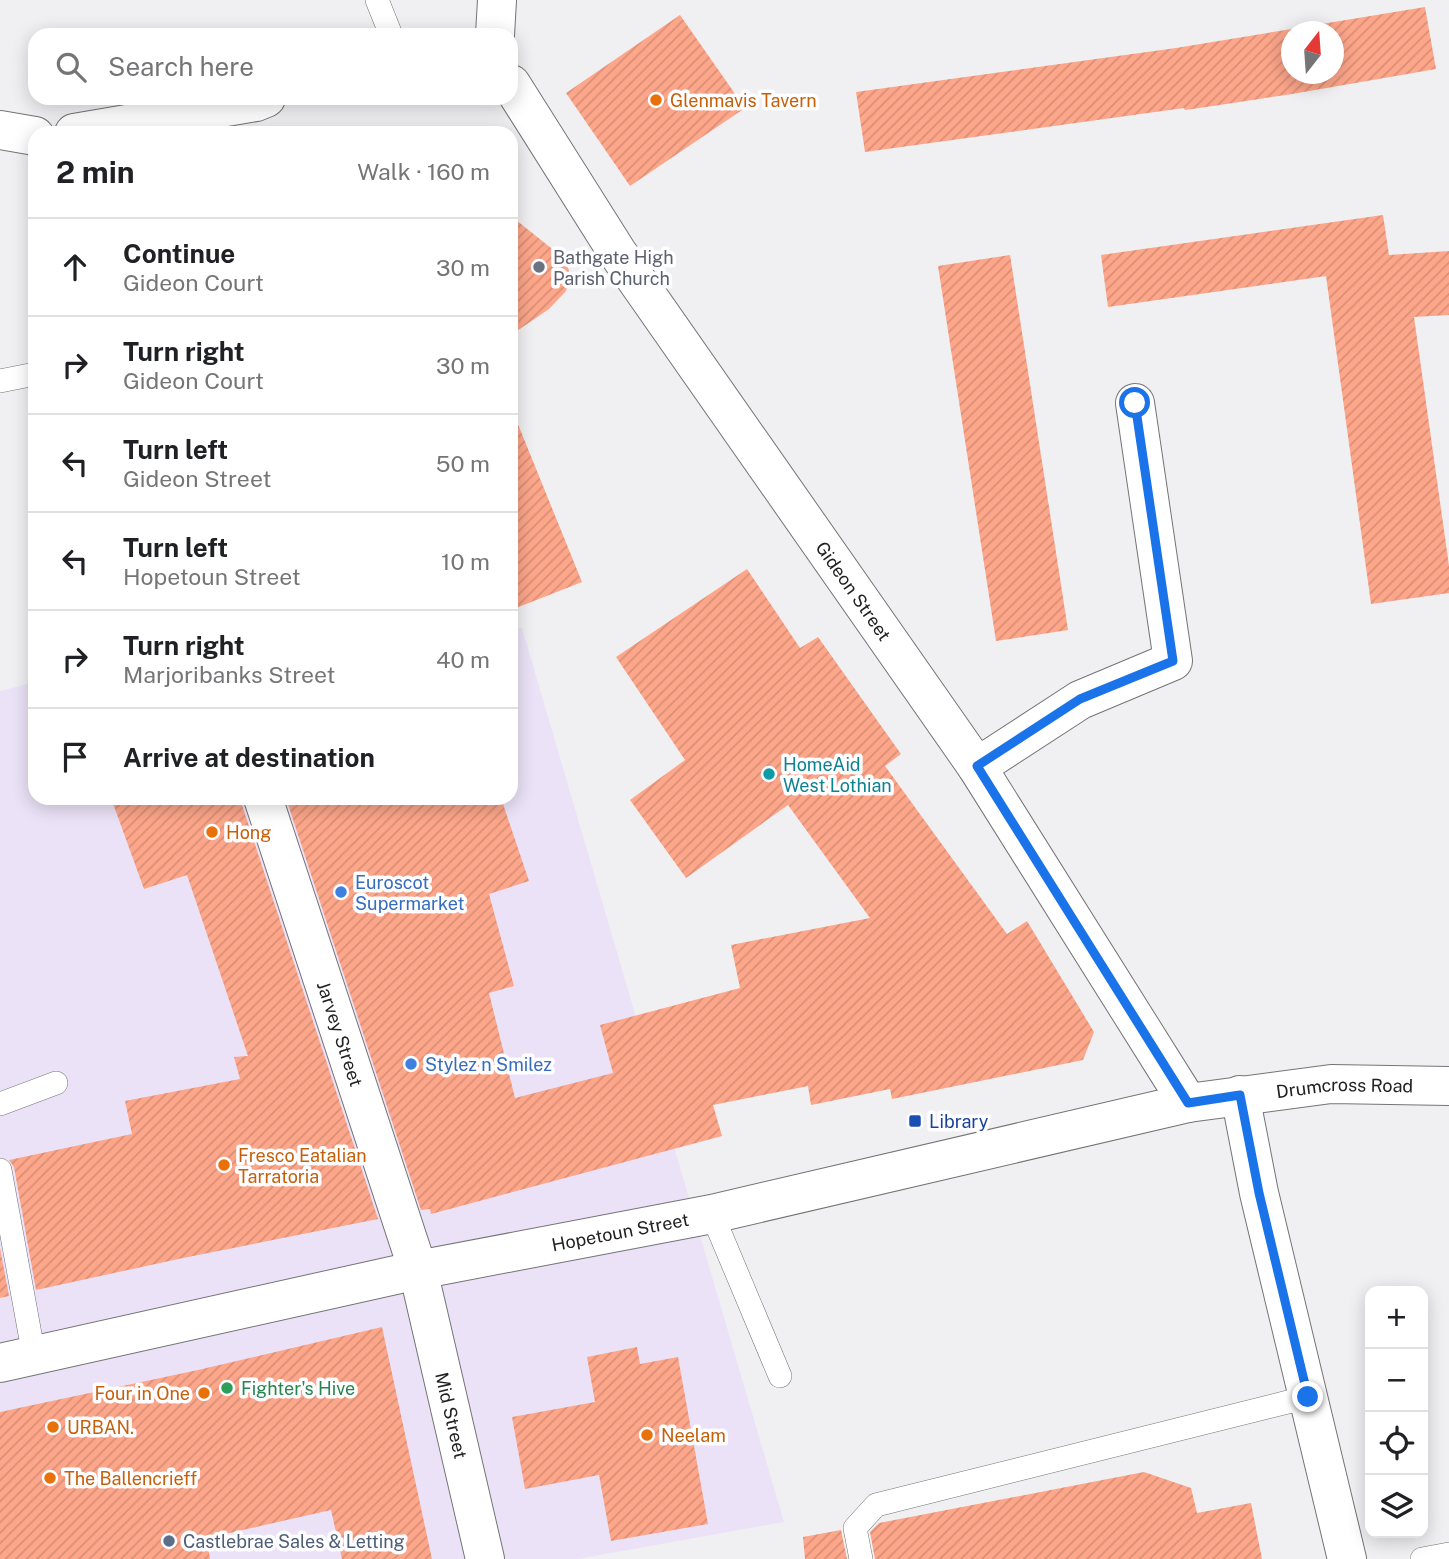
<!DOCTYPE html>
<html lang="en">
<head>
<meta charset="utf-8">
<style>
  body { margin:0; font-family:"Public Sans",sans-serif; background:#f2f2f2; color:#202124 }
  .controls { position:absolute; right:21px; bottom:21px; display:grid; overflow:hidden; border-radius:14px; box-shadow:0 4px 18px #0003 }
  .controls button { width:63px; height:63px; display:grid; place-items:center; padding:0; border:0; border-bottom:2px solid #e0e0e0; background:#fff; color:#202124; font:35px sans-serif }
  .compass { position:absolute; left:1281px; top:21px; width:63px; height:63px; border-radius:50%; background:#fff; box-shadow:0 4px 18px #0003; rotate:17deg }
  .stop { position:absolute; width:21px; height:21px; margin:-16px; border:5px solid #1a73e8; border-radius:50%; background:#fff }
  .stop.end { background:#1a73e8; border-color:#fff; box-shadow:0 2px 7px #0008 }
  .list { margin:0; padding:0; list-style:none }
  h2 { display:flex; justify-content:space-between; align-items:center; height:91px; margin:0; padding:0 28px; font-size:30px }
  h2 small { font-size:23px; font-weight:400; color:#757577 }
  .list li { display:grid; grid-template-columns:46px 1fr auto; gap:21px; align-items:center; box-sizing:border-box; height:98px; padding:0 28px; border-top:2px solid #e0e0e0 }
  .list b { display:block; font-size:26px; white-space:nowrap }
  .list p { margin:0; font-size:23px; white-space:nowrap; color:#757577 }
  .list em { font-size:23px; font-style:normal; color:#757577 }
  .icon { flex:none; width:38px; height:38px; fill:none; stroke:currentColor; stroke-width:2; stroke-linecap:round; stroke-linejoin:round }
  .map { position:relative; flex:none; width:1449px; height:1559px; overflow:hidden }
  .search { position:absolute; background:#fff; box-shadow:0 4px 18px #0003; left:28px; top:28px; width:490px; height:77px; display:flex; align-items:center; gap:18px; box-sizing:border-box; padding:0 24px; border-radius:21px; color:#757577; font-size:26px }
  .panel { position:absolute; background:#fff; box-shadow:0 4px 18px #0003; left:28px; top:126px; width:490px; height:679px; border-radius:21px }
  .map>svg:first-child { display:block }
  .commercial { fill:#ebe2f7 }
  .building { fill:url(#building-hatch); fill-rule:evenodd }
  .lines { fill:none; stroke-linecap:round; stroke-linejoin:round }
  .lane-casing { stroke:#747477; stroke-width:24 }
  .street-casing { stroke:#747477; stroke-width:40 }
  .secondary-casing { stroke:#747477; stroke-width:40 }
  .lane { stroke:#fff; stroke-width:23 }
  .street { stroke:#fff; stroke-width:38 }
  .secondary { stroke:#fff; stroke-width:38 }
  .route { stroke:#1a73e8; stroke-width:9 }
  .food-dot { fill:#e8710a; stroke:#fefdff; stroke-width:2.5 }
  .worship-dot { fill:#6b7280; stroke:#fefdff; stroke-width:2.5 }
  .culture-dot { fill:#0f9aa8; stroke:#fefdff; stroke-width:2.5 }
  .shop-dot { fill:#3f7fe0; stroke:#fefdff; stroke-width:2.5 }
  .transit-dot { fill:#1a4fb4; stroke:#fefdff; stroke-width:2.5 }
  .leisure-dot { fill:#2e9e5b; stroke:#fefdff; stroke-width:2.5 }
  .service-dot { fill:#5c6f8a; stroke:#fefdff; stroke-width:2.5 }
  .labels { text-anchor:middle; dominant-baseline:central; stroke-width:7; stroke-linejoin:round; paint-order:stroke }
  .food-label { font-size:18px; fill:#c56008; stroke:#fefdff; text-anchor:start }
  .worship-label { font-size:18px; fill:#5b616d; stroke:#fefdff; text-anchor:start }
  .street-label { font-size:18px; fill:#212122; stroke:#fefdff }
  .culture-label { font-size:18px; fill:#0d838f; stroke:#fefdff; text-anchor:start }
  .shop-label { font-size:18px; fill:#366cbe; stroke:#fefdff; text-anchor:start }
  .transit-label { font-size:18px; fill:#164399; stroke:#fefdff; text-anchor:start }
  .leisure-label { font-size:18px; fill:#27864d; stroke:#fefdff; text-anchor:start }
  .service-label { font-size:18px; fill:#4e5e75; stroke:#fefdff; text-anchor:start }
</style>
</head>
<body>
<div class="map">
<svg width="1449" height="1559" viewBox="0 0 1449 1559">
  <defs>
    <pattern id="building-hatch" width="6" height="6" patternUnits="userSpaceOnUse" patternTransform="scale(1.75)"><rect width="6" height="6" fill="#fda68a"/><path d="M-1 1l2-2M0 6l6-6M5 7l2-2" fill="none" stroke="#d98f77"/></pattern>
  </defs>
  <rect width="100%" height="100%" fill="#f0f0f3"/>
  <!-- commercial -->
  <polygon class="commercial" points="511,628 522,628 784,1522 578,1559 0,1559 0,691 35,682 35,798 511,798"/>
  <!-- building -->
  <g class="building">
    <path d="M1425,7L1436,69L1292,94L1213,106L1185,110L1184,108L865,152L856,92L1176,48ZM1292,32H1334V74H1292Z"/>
    <polygon points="680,15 745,108 630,186 566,93"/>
    <polygon points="1383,215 1389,255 1449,251 1449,315 1414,317 1449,566 1449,593 1371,604 1326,276 1108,307 1101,255"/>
    <polygon points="511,216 566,260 570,275 566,291 549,309 511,335"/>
    <polygon points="1010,255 1068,630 996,641 938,266"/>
    <polygon points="511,412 513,412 582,582 511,610"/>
    <polygon points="747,569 800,648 818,637 901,754 885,766 1007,934 1027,921 1094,1032 1083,1060 892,1099 890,1089 811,1105 808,1086 713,1105 722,1136 431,1214 430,1209 421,1210 286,798 501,798 529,881 489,894 514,986 489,993 515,1098 613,1073 600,1025 740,988 731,945 870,918 788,805 686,878 630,800 685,760 616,657"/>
    <polygon points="111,798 242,798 242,805 378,1219 183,1258 36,1290 14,1167 9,1160 132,1134 125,1101 240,1079 234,1057 248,1056 187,875 144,889"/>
    <polygon points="0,1248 9,1296 0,1298"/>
    <polygon points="382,1327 432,1559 342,1559 331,1510 207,1538 210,1559 0,1559 0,1412 198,1370"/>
    <polygon points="637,1347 640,1364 678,1357 708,1524 611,1541 599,1475 525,1489 512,1417 595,1402 587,1357"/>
    <polygon points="1144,1472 1191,1488 1197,1513 1251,1503 1262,1559 875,1559 870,1532 879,1523"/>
    <polygon points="841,1530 847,1559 805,1559 803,1537"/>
  </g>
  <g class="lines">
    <defs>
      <g id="lane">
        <polyline points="377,0 391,35"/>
        <polyline points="0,381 35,374"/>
        <polyline points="0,1104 56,1083"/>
        <polyline points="0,1170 34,1356"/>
        <polyline points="712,1214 780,1376"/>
        <polyline points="861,1559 855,1528 876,1505 1308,1397"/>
        <polyline points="1422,1559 1449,1554"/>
      </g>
      <g id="street">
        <polyline points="495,35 497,0"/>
        <path id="s1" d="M511,84L617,252L977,767L1188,1103"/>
        <polyline points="0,130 35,136"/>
        <polyline points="74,133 256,102 266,98"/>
        <polyline points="977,767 1080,700 1173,661 1135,403"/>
        <path id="s2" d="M263,798L418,1270L485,1559"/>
      </g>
      <g id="secondary">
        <polyline points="1240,1095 1259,1193 1347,1559"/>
        <path id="s3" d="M0,1363L418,1270L712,1214L1188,1103L1331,1084L1449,1086"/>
      </g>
    </defs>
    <!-- lane casing -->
    <use href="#lane" class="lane-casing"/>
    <!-- street casing -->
    <use href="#street" class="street-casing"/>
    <!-- secondary casing -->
    <use href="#secondary" class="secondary-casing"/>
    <!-- lane -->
    <use href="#lane" class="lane"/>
    <!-- street -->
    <use href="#street" class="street"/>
    <!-- secondary -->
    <use href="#secondary" class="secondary"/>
  </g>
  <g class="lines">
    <!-- route -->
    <polyline class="route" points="1135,403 1173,661 1080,699 977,766 1188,1103 1240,1095 1259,1193 1308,1397"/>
  </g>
  <!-- markers -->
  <g class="food-dot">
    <circle cx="656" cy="100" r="7"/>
    <circle cx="212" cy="832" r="7"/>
    <circle cx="224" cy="1165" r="7"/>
    <circle cx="204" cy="1393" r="7"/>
    <circle cx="53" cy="1427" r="7"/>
    <circle cx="647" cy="1435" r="7"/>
    <circle cx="50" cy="1478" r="7"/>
  </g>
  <circle class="worship-dot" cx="539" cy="267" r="7"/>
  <circle class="culture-dot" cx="769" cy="774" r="7"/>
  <g class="shop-dot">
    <circle cx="341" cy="892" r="7"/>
    <circle cx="411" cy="1064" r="7"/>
  </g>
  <rect class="transit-dot" x="908" y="1114" width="14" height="14" rx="3.5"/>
  <circle class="leisure-dot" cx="227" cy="1388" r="7"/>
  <circle class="service-dot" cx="169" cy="1541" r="7"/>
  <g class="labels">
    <!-- food labels -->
    <g class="food-label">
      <text x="670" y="100">Glenmavis Tavern</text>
      <text x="226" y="832">Hong</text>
      <text x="238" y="1155">Fresco Eatalian<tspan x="238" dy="21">Tarratoria</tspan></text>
      <text x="190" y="1393" text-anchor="end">Four in One</text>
      <text x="67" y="1427">URBAN.</text>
      <text x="661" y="1435">Neelam</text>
      <text x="64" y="1478">The Ballencrieff</text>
    </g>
    <!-- worship labels -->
    <g class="worship-label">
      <text x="553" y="257">Bathgate High<tspan x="553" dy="21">Parish Church</tspan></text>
    </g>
    <!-- street labels -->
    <g class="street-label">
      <text stroke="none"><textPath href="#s1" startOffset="612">Gideon Street</textPath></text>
      <text stroke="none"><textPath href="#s2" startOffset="248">Jarvey Street</textPath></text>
      <text stroke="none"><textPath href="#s3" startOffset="1374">Drumcross Road</textPath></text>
      <text stroke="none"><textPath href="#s3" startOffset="634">Hopetoun Street</textPath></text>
      <text stroke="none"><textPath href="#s2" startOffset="646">Mid Street</textPath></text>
    </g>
    <!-- culture labels -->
    <g class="culture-label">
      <text x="783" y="764">HomeAid<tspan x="783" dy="21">West Lothian</tspan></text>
    </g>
    <!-- shop labels -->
    <g class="shop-label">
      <text x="355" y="882">Euroscot<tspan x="355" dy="21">Supermarket</tspan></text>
      <text x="425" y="1064">Stylez n Smilez</text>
    </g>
    <!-- transit labels -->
    <g class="transit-label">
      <text x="929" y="1121">Library</text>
    </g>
    <!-- leisure labels -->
    <g class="leisure-label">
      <text x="241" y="1388">Fighter's Hive</text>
    </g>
    <!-- service labels -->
    <g class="service-label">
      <text x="183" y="1541">Castlebrae Sales &amp; Letting</text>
    </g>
  </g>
</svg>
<div class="controls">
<button>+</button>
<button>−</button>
<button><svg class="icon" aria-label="locate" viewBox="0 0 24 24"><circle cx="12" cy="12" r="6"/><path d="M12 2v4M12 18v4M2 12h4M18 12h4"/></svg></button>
<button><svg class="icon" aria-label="layers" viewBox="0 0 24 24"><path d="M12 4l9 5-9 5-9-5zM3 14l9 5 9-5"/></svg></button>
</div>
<svg class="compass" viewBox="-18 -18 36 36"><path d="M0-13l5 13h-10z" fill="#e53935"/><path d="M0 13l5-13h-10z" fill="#757577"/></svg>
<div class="stop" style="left:1135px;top:403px"></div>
<div class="stop end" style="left:1308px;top:1397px"></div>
<div class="search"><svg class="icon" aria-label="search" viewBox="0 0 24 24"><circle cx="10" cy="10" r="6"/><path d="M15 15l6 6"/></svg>Search here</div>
<section class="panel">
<h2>2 min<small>Walk · 160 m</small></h2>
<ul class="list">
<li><svg class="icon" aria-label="ahead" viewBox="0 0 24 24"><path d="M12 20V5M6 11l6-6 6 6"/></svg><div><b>Continue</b><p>Gideon Court</p></div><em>30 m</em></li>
<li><svg class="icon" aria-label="right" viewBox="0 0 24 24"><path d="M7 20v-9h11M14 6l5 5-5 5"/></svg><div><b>Turn right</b><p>Gideon Court</p></div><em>30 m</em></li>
<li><svg class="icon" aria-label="left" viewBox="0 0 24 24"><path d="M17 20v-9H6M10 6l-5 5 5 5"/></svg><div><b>Turn left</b><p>Gideon Street</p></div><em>50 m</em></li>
<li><svg class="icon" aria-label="left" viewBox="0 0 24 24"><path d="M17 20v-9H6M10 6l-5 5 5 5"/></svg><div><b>Turn left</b><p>Hopetoun Street</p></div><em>10 m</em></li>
<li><svg class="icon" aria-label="right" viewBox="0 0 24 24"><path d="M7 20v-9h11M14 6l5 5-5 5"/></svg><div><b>Turn right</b><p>Marjoribanks Street</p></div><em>40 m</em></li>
<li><svg class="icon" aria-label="arrive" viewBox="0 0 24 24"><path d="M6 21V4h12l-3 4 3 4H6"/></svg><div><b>Arrive at destination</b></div></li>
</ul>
</section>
</div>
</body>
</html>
